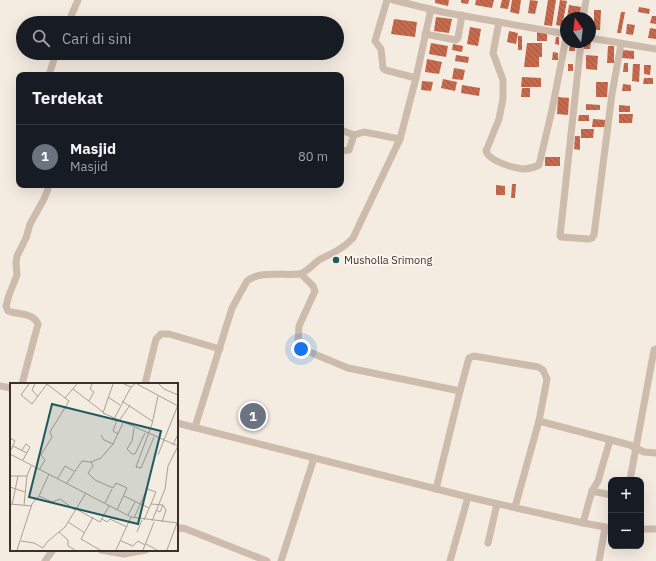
<!DOCTYPE html>
<html lang="id">
<head>
<meta charset="utf-8">
<style>
  body { margin:0; font-family:"IBM Plex Sans",sans-serif; background:#20242c; color:#f1f3f6 }
  .controls { position:absolute; right:12px; bottom:12px; display:grid; overflow:hidden; border-radius:8px; box-shadow:0 4px 16px #0002 }
  .controls button { width:36px; height:36px; display:grid; place-items:center; padding:0; border:0; border-bottom:1px solid #363941; background:#171b24; color:#f1f3f6; font:20px sans-serif }
  .compass { position:absolute; left:560px; top:12px; width:36px; height:36px; border-radius:50%; background:#171b24; box-shadow:0 4px 16px #0002; rotate:346deg }
  .you { position:absolute; left:301px; top:349px; width:14px; height:14px; margin:-10px; border:3px solid #fff; border-radius:50%; background:#1a73e8; box-shadow:0 0 0 6px #1a73e833 }
  .badge { display:grid; place-items:center; width:26px; height:26px; border-radius:50%; background:#1a73e8; color:#fff; font-size:13px; font-weight:700 }
  .pin { position:absolute; translate:-50% -50%; border:2px solid #fff; box-shadow:0 1px 4px #0006 }
  .list { margin:0; padding:0; list-style:none }
  h2 { display:flex; justify-content:space-between; align-items:center; height:52px; margin:0; padding:0 16px; font-size:17px }
  h2 small { font-size:13px; font-weight:400; color:#9ea1a6 }
  .list li { display:grid; grid-template-columns:26px 1fr auto; gap:12px; align-items:center; box-sizing:border-box; height:64px; padding:0 16px; border-top:1px solid #363941 }
  .list b { display:block; font-size:15px; white-space:nowrap }
  .list p { margin:0; font-size:13px; white-space:nowrap; color:#9ea1a6 }
  .list em { font-size:13px; font-style:normal; color:#9ea1a6 }
  .icon { flex:none; width:22px; height:22px; fill:none; stroke:currentColor; stroke-width:2; stroke-linecap:round; stroke-linejoin:round }
  .map { position:relative; flex:none; width:656px; height:561px; overflow:hidden }
  .search { position:absolute; background:#171b24; box-shadow:0 4px 16px #0002; left:16px; top:16px; width:328px; height:44px; display:flex; align-items:center; gap:10px; box-sizing:border-box; padding:0 14px; border-radius:22px; color:#9ea1a6; font-size:15px }
  .panel { position:absolute; background:#171b24; box-shadow:0 4px 16px #0002; left:16px; top:72px; width:328px; height:116px; border-radius:8px }
  .map>svg:first-child { display:block }
  .building { fill:url(#building-back-hatch) }
  .lines { fill:none; stroke-linecap:round; stroke-linejoin:round }
  .minor { stroke:#cdbbac; stroke-width:7 }
  .poi-dot { fill:#1f5a5e; stroke:#fbf5ee; stroke-width:1.5 }
  .labels { text-anchor:middle; dominant-baseline:central; stroke-width:4; stroke-linejoin:round; paint-order:stroke }
  .poi-label { font-size:11px; fill:#3b302b; stroke:#fbf5ee; text-anchor:start }
  .inset-road { fill:none; stroke:#aaa098; stroke-width:1 }
  .view { fill:#1f5a5e; fill-opacity:0.15; stroke:#1f5a5e; stroke-width:2 }
  .inset-edge { fill:none; stroke:#3b302b; stroke-width:2 }
</style>
</head>
<body>
<div class="map">
<svg width="656" height="561" viewBox="0 0 656 561">
  <defs>
    <pattern id="building-back-hatch" width="6" height="6" patternUnits="userSpaceOnUse"><rect width="6" height="6" fill="#c8694b"/><path d="M-1 5l2 2M0 0l6 6M5-1l2 2" fill="none" stroke="#a4573f"/></pattern>
  </defs>
  <rect width="100%" height="100%" fill="#f4ebe1"/>
  <!-- building -->
  <g class="building">
    <polygon points="435,0 449,0 448,6 435,3"/>
    <polygon points="461,0 469,0 468,4 461,3"/>
    <polygon points="476,0 494,0 492,8 475,5"/>
    <polygon points="502,0 510,0 508,9 500,8"/>
    <polygon points="512,0 521,0 519,14 510,12"/>
    <polygon points="530,0 538,1 535,14 528,13"/>
    <polygon points="548,0 556,0 552,26 544,25"/>
    <polygon points="560,0 567,1 562,26 556,25"/>
    <polygon points="569,5 581,7 579,18 567,18"/>
    <polygon points="639,7 650,9 649,14 638,12"/>
    <polygon points="594,10 601,10 600,30 594,30"/>
    <polygon points="621,12 625,12 621,33 617,33"/>
    <polygon points="652,16 656,16 656,24 650,23"/>
    <polygon points="436,17 452,19 449,33 434,31"/>
    <polygon points="394,19 417,22 415,37 391,34"/>
    <polygon points="627,24 635,25 633,35 626,34"/>
    <polygon points="470,27 481,29 478,46 467,44"/>
    <polygon points="650,28 656,29 656,39 648,38"/>
    <polygon points="509,31 518,33 516,44 507,42"/>
    <polygon points="537,32 547,33 547,41 537,41"/>
    <rect x="518" y="36" width="4" height="14"/>
    <polygon points="556,37 559,37 559,45 555,44"/>
    <polygon points="570,42 575,42 575,51 569,51"/>
    <polygon points="431,43 448,46 446,57 429,54"/>
    <polygon points="527,43 542,43 542,57 539,57 539,67 524,67"/>
    <polygon points="583,43 591,43 590,49 583,49"/>
    <polygon points="453,44 463,46 462,52 452,50"/>
    <polygon points="608,46 614,46 614,63 607,63"/>
    <polygon points="622,50 634,51 634,59 622,58"/>
    <polygon points="553,52 558,53 558,60 552,60"/>
    <polygon points="456,55 469,57 468,63 455,61"/>
    <polygon points="586,55 598,56 597,70 586,69"/>
    <polygon points="427,59 442,62 439,74 425,72"/>
    <polygon points="624,63 628,63 628,72 623,72"/>
    <rect x="568" y="64" width="5" height="7"/>
    <polygon points="633,64 640,64 639,82 632,81"/>
    <polygon points="644,65 651,65 650,75 644,74"/>
    <polygon points="454,68 465,70 463,80 452,79"/>
    <polygon points="522,77 541,78 541,87 521,87"/>
    <polygon points="644,78 653,78 653,84 643,84"/>
    <polygon points="443,79 457,82 455,91 441,88"/>
    <polygon points="422,81 433,82 431,91 421,90"/>
    <polygon points="596,82 608,82 607,97 596,97"/>
    <polygon points="623,84 631,85 631,91 622,91"/>
    <polygon points="462,85 480,88 479,96 461,93"/>
    <polygon points="522,88 530,88 530,97 521,97"/>
    <polygon points="558,97 569,98 568,115 557,114"/>
    <polygon points="586,104 600,105 600,110 586,110"/>
    <polygon points="619,105 630,106 630,112 619,112"/>
    <polygon points="619,114 633,114 632,123 619,123"/>
    <polygon points="579,115 589,115 589,121 578,121"/>
    <polygon points="593,119 606,120 605,127 592,127"/>
    <polygon points="581,129 594,129 593,138 581,138"/>
    <polygon points="575,136 580,136 580,150 574,149"/>
    <rect x="545" y="157" width="15" height="9"/>
    <polygon points="512,184 516,184 515,198 511,198"/>
    <polygon points="496,185 505,186 505,195 496,195"/>
  </g>
  <g class="lines">
    <!-- minor -->
    <g class="minor">
      <polyline points="387,0 375,41 381,49 383,68 385,70 416,78"/>
      <polyline points="393,0 442,12 566,34"/>
      <polyline points="583,18 586,0"/>
      <path d="M499,22L493,53L503,80V99L499,119L486,151C489,161 513,168 523,169C528,169 535,167 539,165L552,110L566,38"/>
      <polyline points="68,23 78,0"/>
      <polyline points="425,34 456,40 458,38 462,15"/>
      <polyline points="590,38 656,49"/>
      <polyline points="581,42 560,236 561,237 589,239 592,238 594,235 612,94 621,44"/>
      <polyline points="49,75 56,53"/>
      <polyline points="341,130 354,135 364,132 400,139"/>
      <polyline points="341,151 349,150 354,135"/>
      <polyline points="301,274 313,286 315,291 299,326 298,343 307,351 348,368 460,391 469,358 474,356 538,367 543,370 547,379 539,421 515,507"/>
      <path d="M22,384L38,324C34,314 21,314 11,312L8,311L6,306L9,295L17,275L16,263L17,256L26,238L30,224L44,199L48,189V185"/>
      <polyline points="145,384 156,339 161,334 169,334 220,349"/>
      <polyline points="0,386 11,388"/>
      <polyline points="539,421 630,445 644,452 656,453"/>
      <polyline points="177,423 468,497 583,523 611,528"/>
      <path d="M195,427L232,308L247,281C260,270 283,276 299,274C306,273 313,264 319,260C332,253 343,249 353,238L400,139L416,78L431,9"/>
      <polyline points="630,480 654,350 656,349"/>
      <polyline points="436,489 460,391"/>
      <polyline points="592,491 611,495"/>
      <polyline points="583,523 592,491 598,481 610,440"/>
      <polyline points="177,529 181,528 186,529 267,561"/>
      <polyline points="641,529 656,529"/>
      <polyline points="488,543 497,504"/>
      <polyline points="101,550 124,554 146,550"/>
      <polyline points="45,561 53,550"/>
      <polyline points="281,561 314,458"/>
      <polyline points="450,561 468,497"/>
      <polyline points="599,561 605,528"/>
    </g>
  </g>
  <!-- markers -->
  <circle class="poi-dot" cx="336" cy="260" r="4"/>
  <g class="labels">
    <!-- poi labels -->
    <g class="poi-label">
      <text x="344" y="260">Musholla Srimong</text>
    </g>
  </g>
  <!-- overview -->
  <g transform="translate(10 383)">
    <rect width="168" height="168" fill="#f4ebe1"/>
    <path class="inset-road" d="M19,1L11,12L22,21L37,1M25,1L22,7L28,14M103,1L93,30L168,63M114,1L121,4L125,1M127,1L168,23M149,1L154,6L168,12M63,6L93,29M98,14L110,22M55,15L67,1M79,18L84,9L80,6L82,1M112,18L142,38M104,36L121,4M107,37L103,48L108,51M109,38L120,22M124,45L122,58L117,66L122,71H125L135,50M91,52L94,57L103,61M144,54L131,85L126,84L142,41L148,13M0,55L5,58L0,69M163,62L168,51M3,63L17,70M12,67L16,61L20,64L13,77M0,71L121,134L168,140M148,72L168,22M81,79L83,83L78,90L85,97L103,105L106,100L117,105L107,127M29,87L35,77L31,72L42,54L40,49L59,18L37,1M0,93H17L21,83M48,95L55,83L64,88M57,100L72,78L81,79L91,75L103,61L113,40M0,104L15,109M29,113L42,119L50,116L65,127M114,113L139,125M95,120L102,106M0,121L22,123M2,122L8,93M14,122L17,93M66,126L90,139L99,123M146,127L150,129L153,122M118,132L125,119M83,134L71,156L90,167M124,135L137,106L146,109L141,121M92,136L97,139L100,136L117,144M134,137L141,121L153,122M142,138L155,106L158,83L168,63M58,139L75,150M152,139L156,127L153,122M49,149L58,157V163L65,167M127,149L132,137M11,158L24,160L33,165L37,159L55,144L76,110M111,158L123,163L128,158L135,162M136,161L147,167M7,167L22,121L29,113L39,91M106,167L121,134M133,167L144,139M157,167L167,140"/>
    <path class="view" d="M42,21L151,48L128,141L19,114Z"/>
    <rect width="168" height="168" class="inset-edge"/>
  </g>
</svg>
<div class="controls">
<button>+</button>
<button>−</button>
</div>
<svg class="compass" viewBox="-18 -18 36 36"><path d="M0-13l5 13h-10z" fill="#e53935"/><path d="M0 13l5-13h-10z" fill="#9ea1a6"/></svg>
<div class="you"></div>
<div class="pin badge" style="left:253px;top:416px;background:#6b7280">1</div>
<div class="search"><svg class="icon" aria-label="search" viewBox="0 0 24 24"><circle cx="10" cy="10" r="6"/><path d="M15 15l6 6"/></svg>Cari di sini</div>
<section class="panel">
<h2>Terdekat<small></small></h2>
<ul class="list">
<li><span class="badge" style="background:#6b7280">1</span><div><b>Masjid</b><p>Masjid</p></div><em>80 m</em></li>
</ul>
</section>
</div>
</body>
</html>
